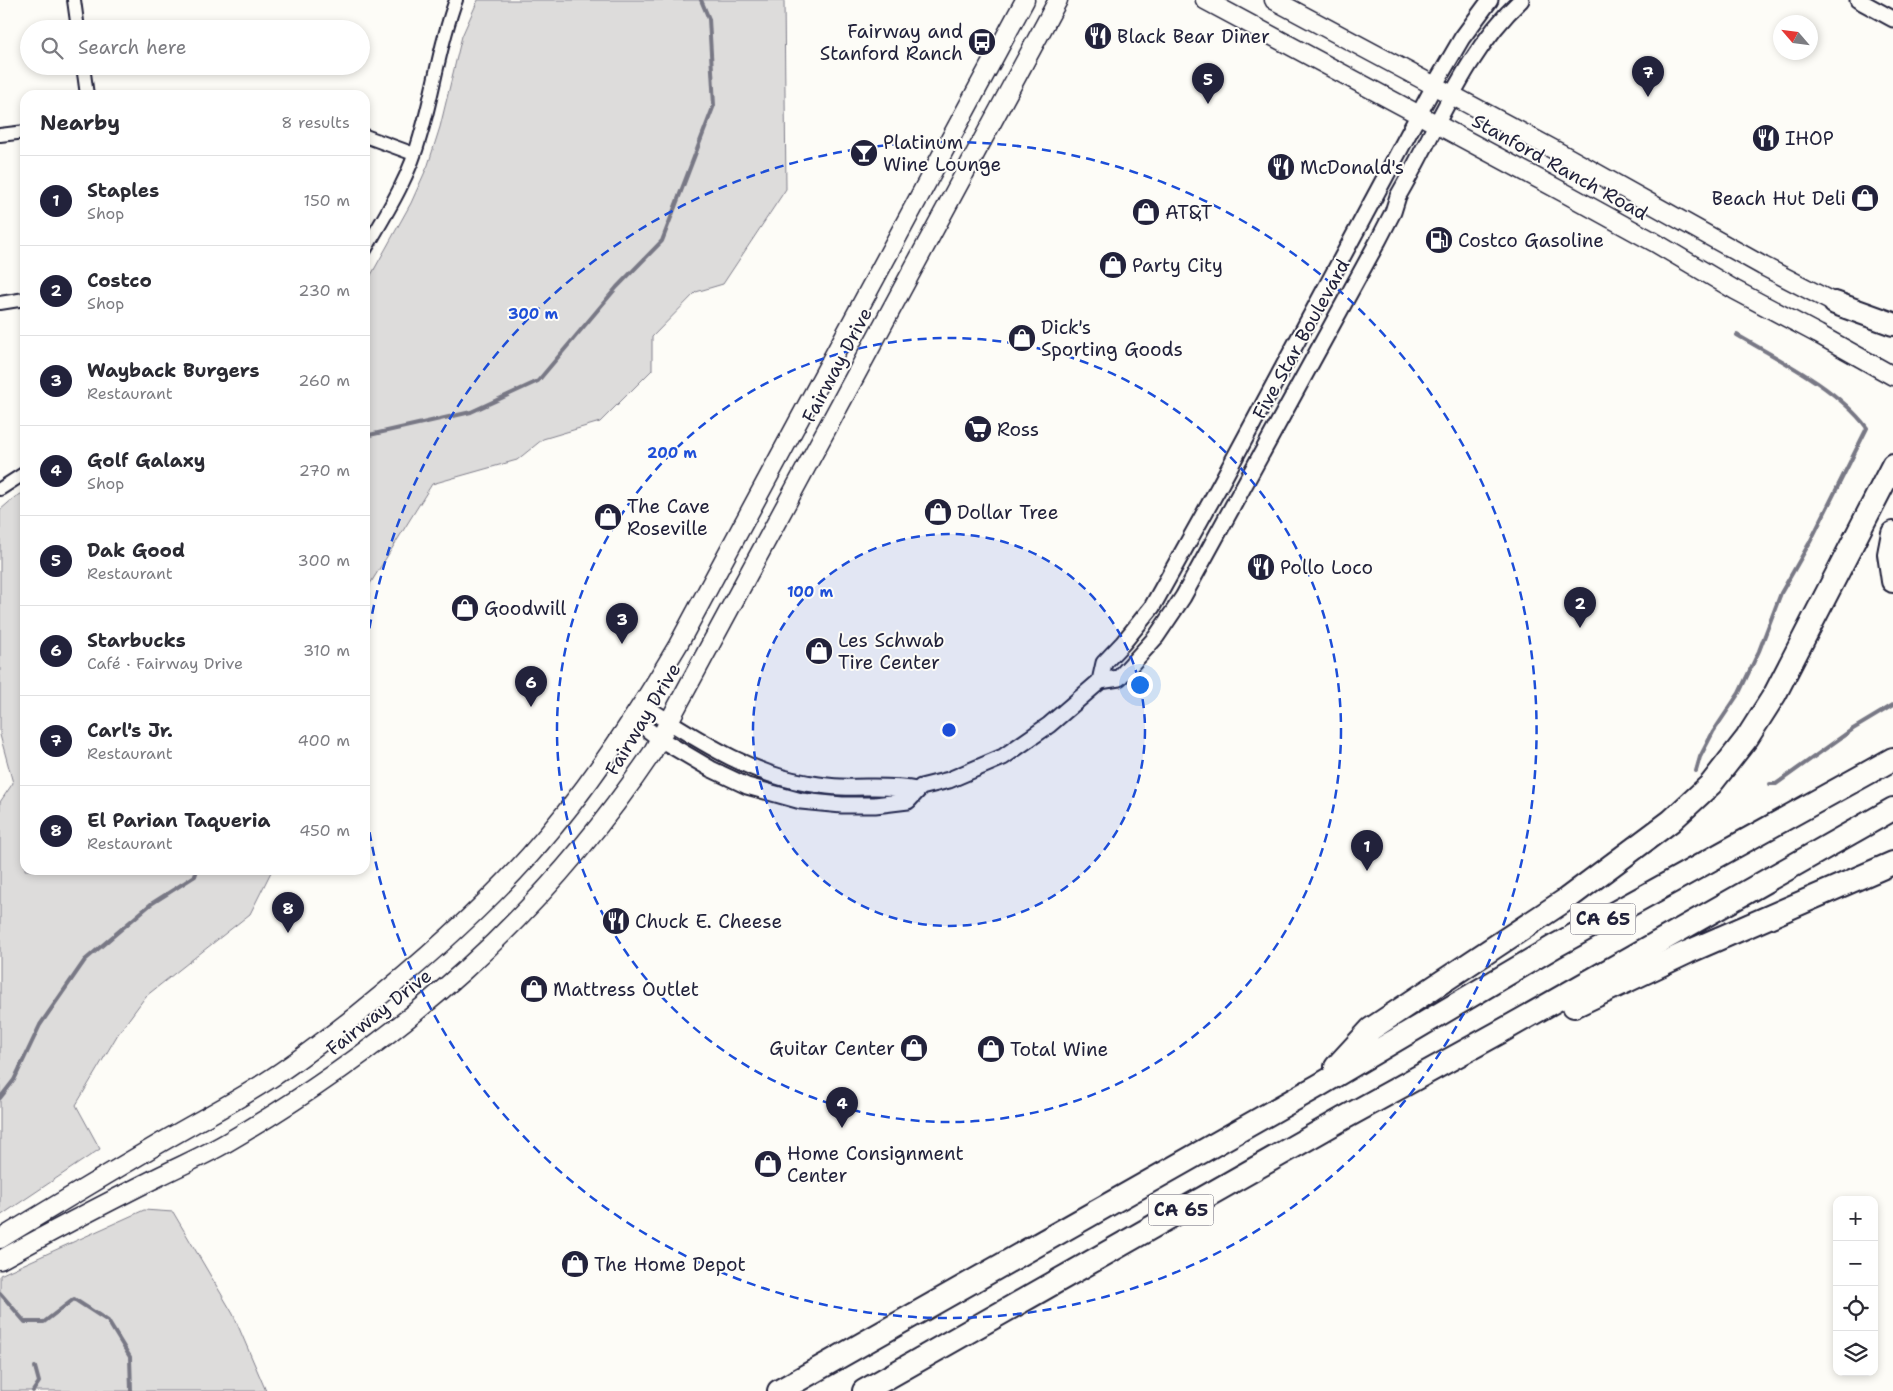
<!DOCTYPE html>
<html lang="en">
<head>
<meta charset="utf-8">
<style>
  body { margin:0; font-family:"Shantell Sans",sans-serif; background:#f7f7f7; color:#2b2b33 }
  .controls { position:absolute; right:15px; bottom:15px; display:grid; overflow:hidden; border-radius:10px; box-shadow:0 2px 8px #0003 }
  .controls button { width:45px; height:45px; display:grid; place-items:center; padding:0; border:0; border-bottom:1px solid #e1e1e2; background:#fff; color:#2b2b33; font:25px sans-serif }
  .compass { position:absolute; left:1773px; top:15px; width:45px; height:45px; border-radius:50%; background:#fff; box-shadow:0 2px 8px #0003; rotate:298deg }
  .you { position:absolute; left:1139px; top:684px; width:18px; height:18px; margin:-12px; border:4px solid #fff; border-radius:50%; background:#1a73e8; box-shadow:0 0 0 8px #1a73e833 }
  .badge { display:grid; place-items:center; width:32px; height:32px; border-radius:50%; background:#22223b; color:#fff; font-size:16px; font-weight:700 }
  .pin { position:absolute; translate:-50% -41px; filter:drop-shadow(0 1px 2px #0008) }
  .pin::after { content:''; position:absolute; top:26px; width:18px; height:15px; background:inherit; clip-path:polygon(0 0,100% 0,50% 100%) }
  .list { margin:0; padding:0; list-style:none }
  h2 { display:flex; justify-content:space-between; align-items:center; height:65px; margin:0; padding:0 20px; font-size:21px }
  h2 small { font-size:16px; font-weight:400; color:#7c7c81 }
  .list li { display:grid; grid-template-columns:32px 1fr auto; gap:15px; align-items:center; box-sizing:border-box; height:90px; padding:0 20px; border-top:1px solid #e1e1e2 }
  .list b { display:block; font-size:19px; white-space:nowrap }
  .list p { margin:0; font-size:16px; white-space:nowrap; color:#7c7c81 }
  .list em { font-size:16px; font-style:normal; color:#7c7c81 }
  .icon { flex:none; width:28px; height:28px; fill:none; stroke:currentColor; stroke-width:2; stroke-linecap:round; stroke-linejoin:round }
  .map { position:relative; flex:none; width:1893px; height:1391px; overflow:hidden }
  .search { position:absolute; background:#fff; box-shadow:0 2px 8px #0003; left:20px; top:20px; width:350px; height:55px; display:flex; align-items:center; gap:12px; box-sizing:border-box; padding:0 18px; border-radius:28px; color:#7c7c81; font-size:19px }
  .panel { position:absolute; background:#fff; box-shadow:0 2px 8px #0003; left:20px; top:90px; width:350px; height:785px; border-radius:15px }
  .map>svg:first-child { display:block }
  .green { fill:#dddcdb; stroke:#807f8b }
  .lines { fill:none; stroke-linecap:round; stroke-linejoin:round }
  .stream { stroke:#787885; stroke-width:4 }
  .minor-casing { stroke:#22223b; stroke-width:16 }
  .tertiary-casing { stroke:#22223b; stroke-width:19 }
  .secondary-casing { stroke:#22223b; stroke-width:21 }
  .motorway-casing { stroke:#22223b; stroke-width:26 }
  .minor { stroke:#fdfcf7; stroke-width:12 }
  .tertiary { stroke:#fdfcf7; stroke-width:15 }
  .secondary { stroke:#fdfcf7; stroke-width:18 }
  .motorway { stroke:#fdfcf7; stroke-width:22 }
  .ring { fill:none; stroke:#1d4ed8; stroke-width:2.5; stroke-dasharray:9 6 }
  .labels { text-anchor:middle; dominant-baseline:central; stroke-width:4; stroke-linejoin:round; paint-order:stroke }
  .shield { fill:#fdfcf7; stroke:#646373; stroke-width:1 }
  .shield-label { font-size:18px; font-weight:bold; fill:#22223b }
  .poi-label { font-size:19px; fill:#22223b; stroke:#fdfcf7; text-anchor:start }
  .street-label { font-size:19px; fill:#22223b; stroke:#fdfcf7 }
  .centre { fill:#1d4ed8; stroke:#fdfcf7; stroke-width:2.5 }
  .ring-label { font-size:15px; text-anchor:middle; font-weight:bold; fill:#1d4ed8; stroke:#fdfcf7; stroke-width:4; stroke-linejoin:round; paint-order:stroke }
</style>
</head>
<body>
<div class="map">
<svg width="1893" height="1391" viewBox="0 0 1893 1391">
  <rect width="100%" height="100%" fill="#fdfcf7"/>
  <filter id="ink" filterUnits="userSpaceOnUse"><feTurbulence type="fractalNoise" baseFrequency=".02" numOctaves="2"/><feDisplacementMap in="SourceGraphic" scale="10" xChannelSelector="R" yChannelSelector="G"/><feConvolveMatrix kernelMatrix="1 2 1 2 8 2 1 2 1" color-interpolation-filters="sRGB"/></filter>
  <g filter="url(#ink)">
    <!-- green -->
    <g class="green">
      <polygon points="478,0 784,0 786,189 723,284 696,292 652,337 652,370 600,422 543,439 517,460 432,484 370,584 365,637 365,286 411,203 428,165 440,127 462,36"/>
      <polygon points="25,492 25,870 272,870 250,914 146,996 118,1034 76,1105 100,1149 0,1216 0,802 13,783 0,735 0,510 15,497"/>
      <polygon points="144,1210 173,1212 233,1314 266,1391 0,1391 0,1275"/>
    </g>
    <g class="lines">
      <!-- stream -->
      <g class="stream">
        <polyline points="365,436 471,412 538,381 617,287 662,241 714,105 709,19 701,0"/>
        <path d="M1696,771L1700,757L1713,732L1739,693L1759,651L1781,593L1810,542L1867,428C1837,388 1780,360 1737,335"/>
        <polyline points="1770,784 1776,784 1853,729 1893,705"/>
        <polyline points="0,1098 14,1080 40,1025 85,960 151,904 195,876 197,870"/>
        <polyline points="0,1293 25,1322 44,1322 74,1299 108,1321 130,1357 131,1391"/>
        <polyline points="33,1391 39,1382 35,1367"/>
      </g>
      <defs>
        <g id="minor">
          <polyline points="74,0 78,29"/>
          <polyline points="83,66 87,95"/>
          <polyline points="0,135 25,132"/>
          <polyline points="365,136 414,154"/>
          <path d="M365,250C386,214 409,178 420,137C434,91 439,45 456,0"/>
          <polyline points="0,303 25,299"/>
          <polyline points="0,489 25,473"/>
        </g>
        <g id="tertiary">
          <polyline points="1858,0 1893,19"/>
          <path d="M1100,681L1119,678L1156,637L1183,597L1378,241L1393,212L1398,196C1437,130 1464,53 1521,0"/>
          <path d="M642,705C693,736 745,773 806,783C818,785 829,787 841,787C866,788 891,785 917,790"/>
          <polyline points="632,718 660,739 711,769 747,786 801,801 842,805 875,805 908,801 921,787 949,780 1003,757 1049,725 1100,681 1104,663 1123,643 1152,607 1220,485 1434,86 1462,38 1490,0"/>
        </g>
        <g id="secondary">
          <polyline points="1205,0 1563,192 1654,242 1735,290 1818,334 1893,376"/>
          <polyline points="1274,0 1562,154 1763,266 1846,309"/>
          <path d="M0,1239C54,1206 108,1174 162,1142C199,1120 237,1101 273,1077C302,1058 330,1036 358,1014C419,965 478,913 530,855C587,791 635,718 678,645L1025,0"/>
          <path d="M0,1260C52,1231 106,1203 160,1176C184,1164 208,1154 231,1140C401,1040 541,918 652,753L1058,0"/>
        </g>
        <g id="motorway">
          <polyline points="1835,303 1893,324"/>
          <polyline points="1893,533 1889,554 1893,581"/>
          <polyline points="1574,1006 1688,952 1893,863"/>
          <polyline points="1336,1067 1371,1029 1564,901 1671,821 1711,784 1747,738 1775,694 1893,465"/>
          <polyline points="779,1391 1318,1086 1555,946 1893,759"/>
          <polyline points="864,1391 1344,1118 1500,1032 1893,809"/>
        </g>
      </defs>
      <!-- minor casing -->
      <use href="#minor" class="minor-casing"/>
      <!-- tertiary casing -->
      <use href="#tertiary" class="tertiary-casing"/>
      <!-- secondary casing -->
      <use href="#secondary" class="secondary-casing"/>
      <!-- motorway casing -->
      <use href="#motorway" class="motorway-casing"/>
      <!-- minor -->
      <use href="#minor" class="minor"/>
      <!-- tertiary -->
      <use href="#tertiary" class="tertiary"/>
      <!-- secondary -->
      <use href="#secondary" class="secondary"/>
      <!-- motorway -->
      <use href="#motorway" class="motorway"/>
    </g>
  </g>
  <!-- distance rings -->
  <circle cx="949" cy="730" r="196" fill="#1d4ed8" fill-opacity=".12"/>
  <g class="ring">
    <circle cx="949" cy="730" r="196"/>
    <circle cx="949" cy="730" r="392"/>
    <path d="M365 658A588 588 0 1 1 365 802"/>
  </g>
  <!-- icons -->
  <defs>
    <symbol id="restaurant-disc" viewBox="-11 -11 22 22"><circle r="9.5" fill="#22223b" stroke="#fdfcf7"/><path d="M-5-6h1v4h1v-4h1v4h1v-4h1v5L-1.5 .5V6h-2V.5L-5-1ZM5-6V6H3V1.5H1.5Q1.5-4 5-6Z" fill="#fff"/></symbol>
    <symbol id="bus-disc" viewBox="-11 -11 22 22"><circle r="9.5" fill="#22223b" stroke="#fdfcf7"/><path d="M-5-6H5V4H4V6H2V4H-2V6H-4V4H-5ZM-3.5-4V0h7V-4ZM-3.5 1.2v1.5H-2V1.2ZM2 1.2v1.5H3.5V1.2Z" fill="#fff"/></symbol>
    <symbol id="bar-disc" viewBox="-11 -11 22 22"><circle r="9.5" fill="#22223b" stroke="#fdfcf7"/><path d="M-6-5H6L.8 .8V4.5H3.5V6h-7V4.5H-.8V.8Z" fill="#fff"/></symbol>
    <symbol id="shop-disc" viewBox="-11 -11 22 22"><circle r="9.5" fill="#22223b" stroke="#fdfcf7"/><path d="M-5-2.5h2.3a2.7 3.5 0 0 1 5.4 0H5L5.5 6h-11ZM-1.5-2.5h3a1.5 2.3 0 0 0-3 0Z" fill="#fff"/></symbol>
    <symbol id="fuel-disc" viewBox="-11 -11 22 22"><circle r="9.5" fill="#22223b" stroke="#fdfcf7"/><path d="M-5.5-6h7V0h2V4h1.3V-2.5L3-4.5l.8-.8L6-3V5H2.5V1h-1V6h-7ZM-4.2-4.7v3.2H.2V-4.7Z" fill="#fff"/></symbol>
    <symbol id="supermarket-disc" viewBox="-11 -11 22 22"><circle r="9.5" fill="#22223b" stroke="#fdfcf7"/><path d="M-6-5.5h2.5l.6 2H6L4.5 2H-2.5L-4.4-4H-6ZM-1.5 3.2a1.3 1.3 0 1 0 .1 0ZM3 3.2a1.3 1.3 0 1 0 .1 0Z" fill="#fff"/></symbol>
  </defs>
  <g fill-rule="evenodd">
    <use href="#restaurant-disc" x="1082" y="20" width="32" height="32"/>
    <use href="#bus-disc" x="966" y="26" width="32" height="32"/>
    <use href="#restaurant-disc" x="1750" y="122" width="32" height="32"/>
    <use href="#bar-disc" x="848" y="137" width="32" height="32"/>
    <use href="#restaurant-disc" x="1265" y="151" width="32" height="32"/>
    <use href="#shop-disc" x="1849" y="182" width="32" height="32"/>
    <use href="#shop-disc" x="1130" y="196" width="32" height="32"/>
    <use href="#fuel-disc" x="1423" y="224" width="32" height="32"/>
    <use href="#shop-disc" x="1097" y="249" width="32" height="32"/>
    <use href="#shop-disc" x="1006" y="322" width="32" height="32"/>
    <use href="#supermarket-disc" x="962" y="413" width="32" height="32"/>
    <use href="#shop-disc" x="922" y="496" width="32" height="32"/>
    <use href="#shop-disc" x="592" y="501" width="32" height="32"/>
    <use href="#restaurant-disc" x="1245" y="551" width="32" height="32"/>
    <use href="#shop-disc" x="449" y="592" width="32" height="32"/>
    <use href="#shop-disc" x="803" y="635" width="32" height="32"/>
    <use href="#restaurant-disc" x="600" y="905" width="32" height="32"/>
    <use href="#shop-disc" x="518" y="973" width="32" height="32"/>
    <use href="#shop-disc" x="898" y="1032" width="32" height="32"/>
    <use href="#shop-disc" x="975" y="1033" width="32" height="32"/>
    <use href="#shop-disc" x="752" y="1148" width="32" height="32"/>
    <use href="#shop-disc" x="559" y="1248" width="32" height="32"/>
  </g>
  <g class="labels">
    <!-- shield labels -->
    <g class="shield">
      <rect x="1570.5" y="903.5" width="65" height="31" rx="4"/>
      <rect x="1148.5" y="1194.5" width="65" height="31" rx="4"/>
    </g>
    <g class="shield-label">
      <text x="1603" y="919">CA 65</text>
      <text x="1181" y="1210">CA 65</text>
    </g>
    <!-- poi labels -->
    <g class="poi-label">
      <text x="963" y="31" text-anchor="end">Fairway and<tspan x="963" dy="22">Stanford Ranch</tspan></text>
      <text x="1117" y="36">Black Bear Diner</text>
      <text x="1785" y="138">IHOP</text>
      <text x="883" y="142">Platinum<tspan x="883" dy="22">Wine Lounge</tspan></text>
      <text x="1300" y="167">McDonald's</text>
      <text x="1846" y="198" text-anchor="end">Beach Hut Deli</text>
      <text x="1165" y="212">AT&amp;T</text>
      <text x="1458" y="240">Costco Gasoline</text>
      <text x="1132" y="265">Party City</text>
      <text x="1041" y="327">Dick's<tspan x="1041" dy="22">Sporting Goods</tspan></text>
      <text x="997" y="429">Ross</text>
      <text x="627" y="506">The Cave<tspan x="627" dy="22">Roseville</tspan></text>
      <text x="957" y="512">Dollar Tree</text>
      <text x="1280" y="567">Pollo Loco</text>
      <text x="484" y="608">Goodwill</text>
      <text x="838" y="640">Les Schwab<tspan x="838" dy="22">Tire Center</tspan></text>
      <text x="635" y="921">Chuck E. Cheese</text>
      <text x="553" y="989">Mattress Outlet</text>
      <text x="895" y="1048" text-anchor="end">Guitar Center</text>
      <text x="1010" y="1049">Total Wine</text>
      <text x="787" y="1153">Home Consignment<tspan x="787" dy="22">Center</tspan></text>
      <text x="594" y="1264">The Home Depot</text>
    </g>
    <!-- street labels -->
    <g class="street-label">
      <text transform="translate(1560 167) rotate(29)">Stanford Ranch Road</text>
      <text transform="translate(1301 339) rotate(-61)">Five Star Boulevard</text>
      <text transform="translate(837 365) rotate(-62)">Fairway Drive</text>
      <text transform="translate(643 719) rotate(-59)">Fairway Drive</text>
      <text transform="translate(379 1012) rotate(-38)">Fairway Drive</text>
    </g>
  </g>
  <circle cx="949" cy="730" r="8" class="centre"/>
  <g class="ring-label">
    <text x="533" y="319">300 m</text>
    <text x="672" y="458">200 m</text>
    <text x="810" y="597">100 m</text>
  </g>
</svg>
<div class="controls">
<button>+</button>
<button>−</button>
<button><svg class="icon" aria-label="locate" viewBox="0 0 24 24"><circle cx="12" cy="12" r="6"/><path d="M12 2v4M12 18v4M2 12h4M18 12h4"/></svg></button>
<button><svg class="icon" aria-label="layers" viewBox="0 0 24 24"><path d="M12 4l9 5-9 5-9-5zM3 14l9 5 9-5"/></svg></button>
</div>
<svg class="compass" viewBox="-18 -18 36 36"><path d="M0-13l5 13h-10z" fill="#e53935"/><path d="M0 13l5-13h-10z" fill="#7c7c81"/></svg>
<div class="you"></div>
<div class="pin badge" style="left:1367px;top:871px">1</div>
<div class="pin badge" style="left:1580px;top:628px">2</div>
<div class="pin badge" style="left:622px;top:644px">3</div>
<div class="pin badge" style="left:842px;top:1128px">4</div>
<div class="pin badge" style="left:1208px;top:104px">5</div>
<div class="pin badge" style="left:531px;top:707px">6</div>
<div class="pin badge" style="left:1648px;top:97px">7</div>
<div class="pin badge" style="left:288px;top:933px">8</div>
<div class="search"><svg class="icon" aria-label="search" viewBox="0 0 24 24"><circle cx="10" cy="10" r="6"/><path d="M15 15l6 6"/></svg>Search here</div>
<section class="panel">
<h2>Nearby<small>8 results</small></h2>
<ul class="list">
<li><span class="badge">1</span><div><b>Staples</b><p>Shop</p></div><em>150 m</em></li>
<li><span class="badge">2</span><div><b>Costco</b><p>Shop</p></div><em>230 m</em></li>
<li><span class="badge">3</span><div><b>Wayback Burgers</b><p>Restaurant</p></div><em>260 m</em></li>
<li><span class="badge">4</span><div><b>Golf Galaxy</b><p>Shop</p></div><em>270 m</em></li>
<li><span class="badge">5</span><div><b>Dak Good</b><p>Restaurant</p></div><em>300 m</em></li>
<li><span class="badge">6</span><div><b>Starbucks</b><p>Café · Fairway Drive</p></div><em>310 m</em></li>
<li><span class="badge">7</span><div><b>Carl's Jr.</b><p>Restaurant</p></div><em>400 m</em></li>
<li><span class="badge">8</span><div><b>El Parian Taqueria</b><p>Restaurant</p></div><em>450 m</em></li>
</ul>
</section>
</div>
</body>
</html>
